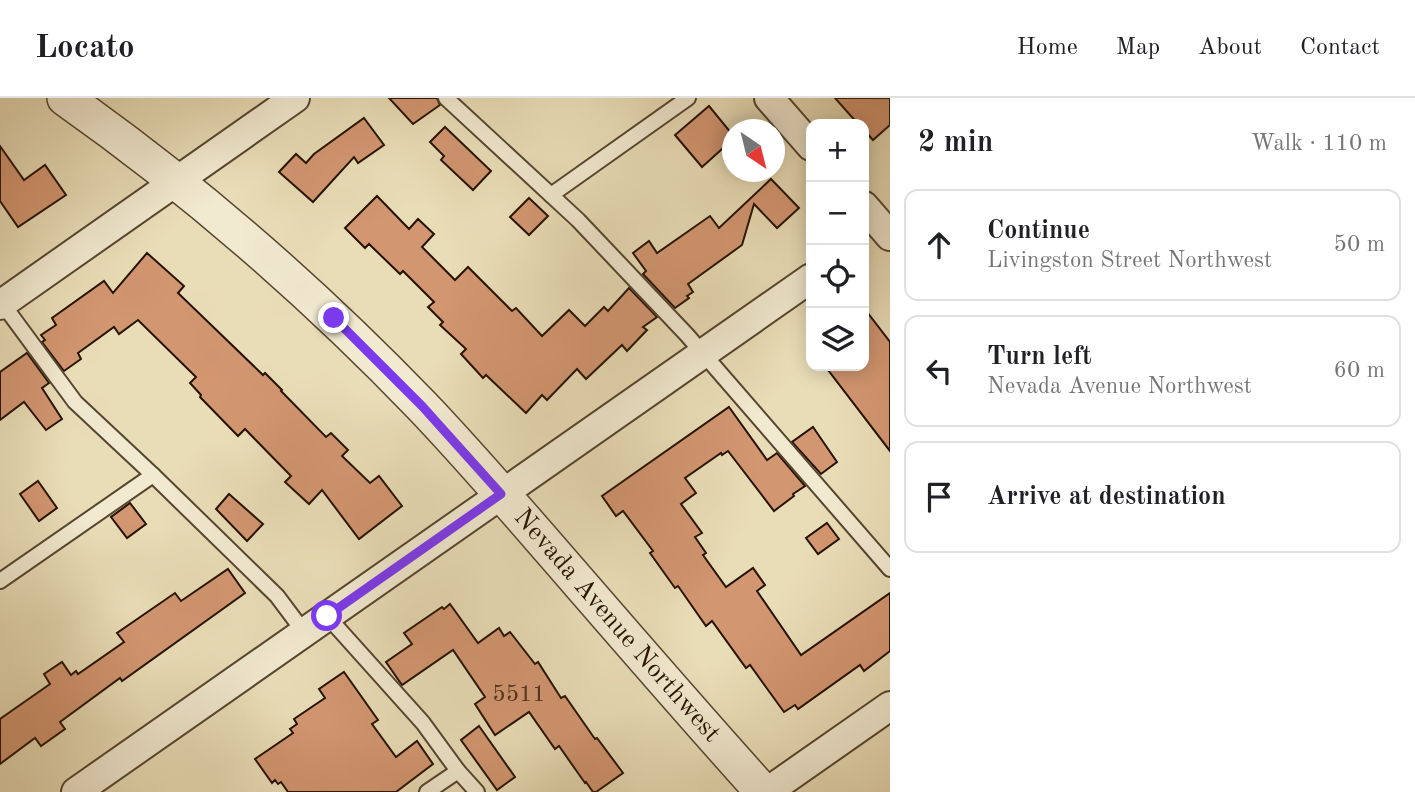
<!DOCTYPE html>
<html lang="en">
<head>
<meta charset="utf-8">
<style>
  body { margin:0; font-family:"Old Standard TT",serif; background:#f2f2f2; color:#202124 }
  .controls { position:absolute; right:21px; top:21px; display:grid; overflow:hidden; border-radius:14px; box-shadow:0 4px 18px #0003 }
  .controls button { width:63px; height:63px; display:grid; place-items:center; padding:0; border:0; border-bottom:2px solid #e0e0e0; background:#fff; color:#202124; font:35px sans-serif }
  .compass { position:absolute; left:722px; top:21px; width:63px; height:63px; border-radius:50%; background:#fff; box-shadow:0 4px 18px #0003; rotate:145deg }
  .stop { position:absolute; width:21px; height:21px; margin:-16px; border:5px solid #7c3aed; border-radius:50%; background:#fff }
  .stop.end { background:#7c3aed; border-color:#fff; box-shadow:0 2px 7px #0008 }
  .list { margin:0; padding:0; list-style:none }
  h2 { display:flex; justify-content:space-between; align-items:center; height:91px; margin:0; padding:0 28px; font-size:30px }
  h2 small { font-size:23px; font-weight:400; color:#757577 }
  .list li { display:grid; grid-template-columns:46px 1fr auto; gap:21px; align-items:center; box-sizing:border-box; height:112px; margin:0 14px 14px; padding:0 14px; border:2px solid #e0e0e0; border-radius:14px }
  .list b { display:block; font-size:26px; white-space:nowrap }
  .list p { margin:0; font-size:23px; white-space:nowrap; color:#757577 }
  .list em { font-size:23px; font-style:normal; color:#757577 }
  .icon { flex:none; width:38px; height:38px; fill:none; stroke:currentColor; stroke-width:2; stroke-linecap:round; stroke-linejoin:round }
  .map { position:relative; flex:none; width:890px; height:694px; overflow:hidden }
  header { display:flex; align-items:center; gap:42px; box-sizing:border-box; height:98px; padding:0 35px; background:#fff; border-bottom:2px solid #e0e0e0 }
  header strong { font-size:33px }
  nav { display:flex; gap:38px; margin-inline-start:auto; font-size:24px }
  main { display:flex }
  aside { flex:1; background:#fff }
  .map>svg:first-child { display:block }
  .building { fill:#d29671; stroke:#251202; stroke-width:2 }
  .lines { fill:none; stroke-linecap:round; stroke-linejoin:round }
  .service-casing { stroke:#56452f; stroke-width:18 }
  .minor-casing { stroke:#56452f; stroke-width:32 }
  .tertiary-casing { stroke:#56452f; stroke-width:38 }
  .service { stroke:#f1e9d0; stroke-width:14 }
  .minor { stroke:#f1e9d0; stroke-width:28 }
  .tertiary { stroke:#f1e9d0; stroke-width:35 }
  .route { stroke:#7c3aed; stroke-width:9 }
  .labels { text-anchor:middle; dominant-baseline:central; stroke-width:5; stroke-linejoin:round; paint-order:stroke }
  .number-label { font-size:23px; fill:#50331e }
  .street-label { font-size:26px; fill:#251202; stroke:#f1e9d0 }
</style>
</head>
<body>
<header>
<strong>Locato</strong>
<nav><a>Home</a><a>Map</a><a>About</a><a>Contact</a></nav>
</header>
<main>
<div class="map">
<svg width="890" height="694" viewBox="0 0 890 694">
  <rect width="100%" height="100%" fill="#e9ddb7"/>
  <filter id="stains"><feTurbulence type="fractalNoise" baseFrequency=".00286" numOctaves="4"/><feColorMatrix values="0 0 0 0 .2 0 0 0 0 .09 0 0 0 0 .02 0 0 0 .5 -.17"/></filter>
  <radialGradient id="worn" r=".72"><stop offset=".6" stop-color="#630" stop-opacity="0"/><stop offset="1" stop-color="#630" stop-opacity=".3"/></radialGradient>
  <!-- building -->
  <g class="building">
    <polygon points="389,0 437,0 440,7 413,26"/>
    <polygon points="835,0 890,0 890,27 873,42 864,32 864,26 858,26"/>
    <polygon points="709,8 732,36 732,42 702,69 675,37"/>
    <polygon points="364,20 384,47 358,65 354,59 313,104 279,74 296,56 306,65 314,56"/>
    <polygon points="445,29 491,73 473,92 441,62 444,58 430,44"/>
    <polygon points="0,48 24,82 45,67 66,97 18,129 0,103"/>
    <polygon points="771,81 799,110 777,130 754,106 742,147 688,186 693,194 687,198 689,200 675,210 643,176 646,173 633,155 649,143 657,155 710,118 719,130"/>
    <polygon points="377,98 409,131 418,121 434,136 422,149 455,182 468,169 512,213 516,210 542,238 569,212 585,228 604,209 608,213 629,190 657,219 643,229 647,232 627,253 622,247 586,281 577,271 547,302 542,297 526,315 486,277 483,280 461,256 466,251 440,227 443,224 428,209 434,204 403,173 400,176 369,146 365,150 345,130"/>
    <polygon points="529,100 548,118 529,137 510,119"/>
    <polygon points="147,155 184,188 178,195 263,277 265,275 282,292 281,293 326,339 331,335 348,352 342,358 370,385 379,378 402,408 359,441 322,392 309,406 285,384 291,378 245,331 238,338 200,299 201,297 190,285 196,279 138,222 119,236 114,229 78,255 81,261 64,273 42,244 45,242 41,237 56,227 52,220 104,183 113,195"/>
    <polygon points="864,210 890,244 890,353 825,268 864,268"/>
    <polygon points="27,255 49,285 42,290 62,321 46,332 24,304 0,322 0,274"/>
    <polygon points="729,309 767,362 777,355 805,388 793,396 794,398 774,413 728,353 722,357 721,355 685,380 696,395 681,406 702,435 695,439 706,455 703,457 726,489 753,470 765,487 757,493 801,557 890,495 890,553 864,573 860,567 798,611 795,607 784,614 750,567 746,570 712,523 706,528 678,488 675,490 650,455 653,453 623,413 616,418 602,398"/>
    <polygon points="813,329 837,364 821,376 792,344"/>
    <polygon points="38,383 57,410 39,423 20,396"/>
    <polygon points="229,396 263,426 247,443 216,411"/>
    <polygon points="130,405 146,426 127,440 111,419"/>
    <polygon points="827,425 839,441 818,456 806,440"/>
    <polygon points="228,471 245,495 122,583 120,580 60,624 65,631 41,648 35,640 0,666 0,621 50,586 44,576 62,564 71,577 76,573 78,576 124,544 117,535 175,495 181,503"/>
    <polygon points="450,506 478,545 499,530 504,538 510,534 535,566 538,564 561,600 565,598 595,641 597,640 623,675 596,694 593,694 586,684 585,685 559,648 555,651 529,614 495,637 475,606 485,599 453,552 402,587 386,564 412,546 404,535 442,509 444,511"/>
    <polygon points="344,574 378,622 372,626 396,659 417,643 433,666 396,694 288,694 281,684 278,686 275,682 272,685 255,661 293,635 290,631 297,626 294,621 325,600 319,591"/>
    <polygon points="479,628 515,679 497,692 461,642"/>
  </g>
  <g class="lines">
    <defs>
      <g id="service">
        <polyline points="446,0 578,122 687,237 890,471"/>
        <polyline points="551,97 688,0"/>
        <polyline points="2,205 75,304 153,377 277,498 304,534"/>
        <polyline points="0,483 153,377"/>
        <polyline points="327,518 423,625 458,673"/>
        <polyline points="427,694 458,673 477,694"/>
      </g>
      <g id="minor">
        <polyline points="769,0 811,48"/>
        <polyline points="864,108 890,138"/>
        <polyline points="0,207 295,0"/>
        <polyline points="76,694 811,180"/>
        <polyline points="767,694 890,608"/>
      </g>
      <g id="tertiary">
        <path id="s1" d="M65,0C194,91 313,195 422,308C464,352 503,397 543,443C616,527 688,611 763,694"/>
      </g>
    </defs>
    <!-- service casing -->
    <use href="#service" class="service-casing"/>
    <!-- minor casing -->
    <use href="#minor" class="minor-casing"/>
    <!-- tertiary casing -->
    <use href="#tertiary" class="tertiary-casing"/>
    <!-- service -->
    <use href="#service" class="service"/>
    <!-- minor -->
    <use href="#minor" class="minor"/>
    <!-- tertiary -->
    <use href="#tertiary" class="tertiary"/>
  </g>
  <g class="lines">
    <!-- route -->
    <polyline class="route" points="327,518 501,396 422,308 334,220"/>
  </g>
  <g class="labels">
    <!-- number labels -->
    <g class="number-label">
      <text x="519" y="596">5511</text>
    </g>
    <!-- street labels -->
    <g class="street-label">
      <text stroke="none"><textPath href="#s1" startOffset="766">Nevada Avenue Northwest</textPath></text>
    </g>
  </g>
  <rect width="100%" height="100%" filter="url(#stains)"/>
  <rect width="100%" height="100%" fill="url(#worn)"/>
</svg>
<div class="controls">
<button>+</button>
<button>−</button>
<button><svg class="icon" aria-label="locate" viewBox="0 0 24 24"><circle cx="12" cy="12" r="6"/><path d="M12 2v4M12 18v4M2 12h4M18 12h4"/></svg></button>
<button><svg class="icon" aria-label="layers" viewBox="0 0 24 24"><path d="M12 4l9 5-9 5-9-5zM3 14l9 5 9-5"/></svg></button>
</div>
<svg class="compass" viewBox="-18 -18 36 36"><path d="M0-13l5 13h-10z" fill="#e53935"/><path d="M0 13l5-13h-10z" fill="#757577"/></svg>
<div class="stop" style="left:327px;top:518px"></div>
<div class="stop end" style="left:334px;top:220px"></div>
</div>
<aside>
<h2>2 min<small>Walk · 110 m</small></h2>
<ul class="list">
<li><svg class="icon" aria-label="ahead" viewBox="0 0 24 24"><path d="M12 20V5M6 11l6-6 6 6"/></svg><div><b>Continue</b><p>Livingston Street Northwest</p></div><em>50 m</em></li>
<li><svg class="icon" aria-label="left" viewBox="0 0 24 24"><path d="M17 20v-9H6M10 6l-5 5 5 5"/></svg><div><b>Turn left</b><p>Nevada Avenue Northwest</p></div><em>60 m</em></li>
<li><svg class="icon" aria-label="arrive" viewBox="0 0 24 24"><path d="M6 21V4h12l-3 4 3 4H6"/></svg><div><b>Arrive at destination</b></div></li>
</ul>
</aside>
</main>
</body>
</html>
